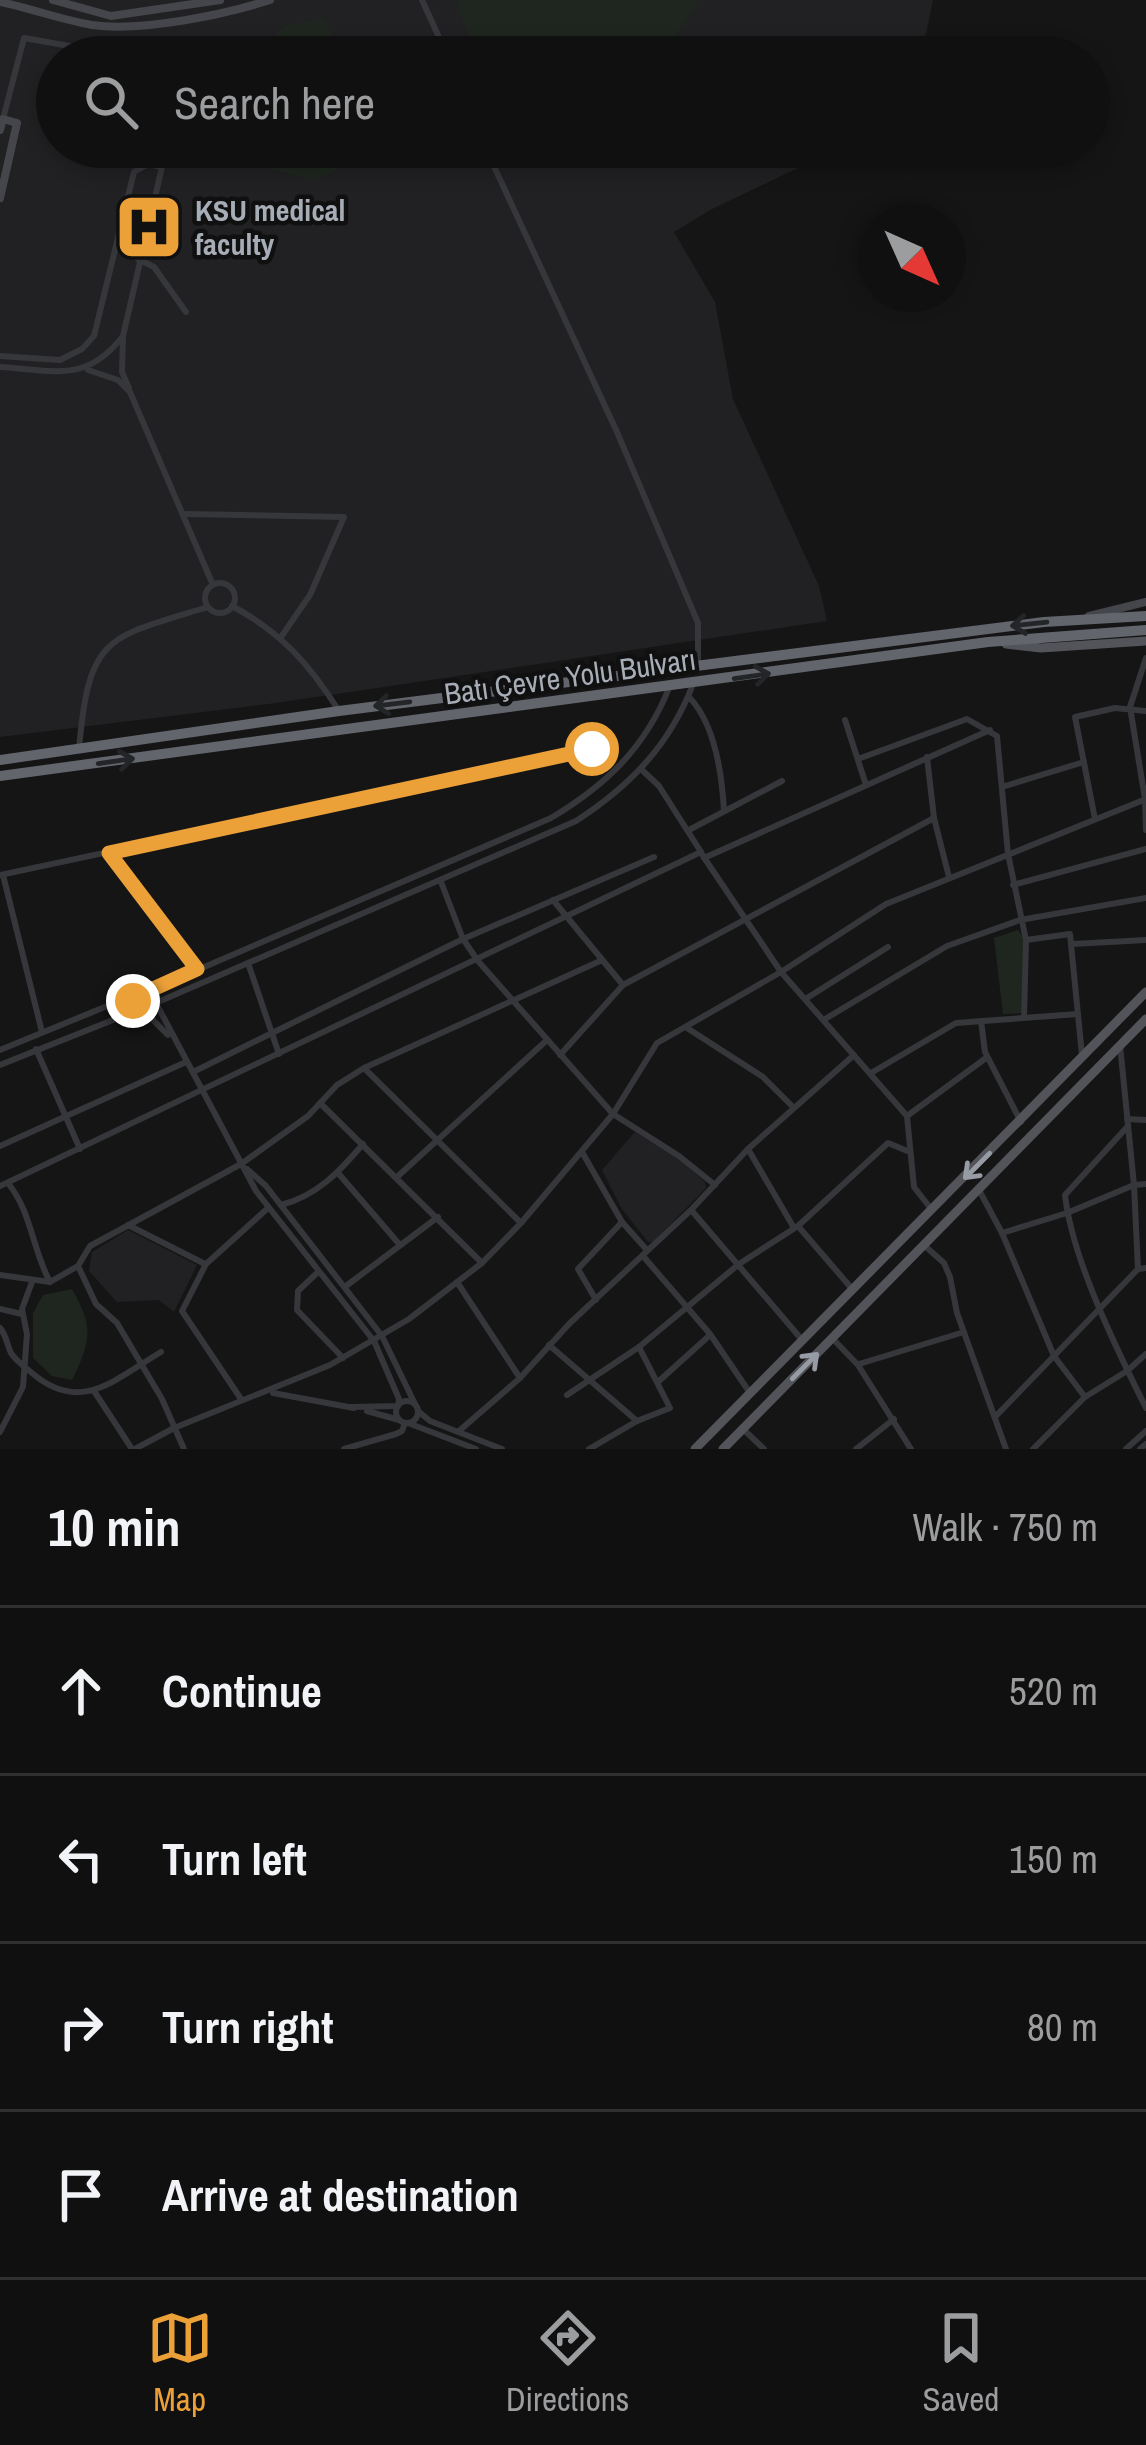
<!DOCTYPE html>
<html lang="en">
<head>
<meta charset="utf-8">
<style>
  body { margin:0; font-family:"Archivo Narrow",sans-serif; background:#1e1e1e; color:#f1f3f6 }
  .compass { position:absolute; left:858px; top:204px; width:108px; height:108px; border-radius:50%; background:#101010; box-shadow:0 6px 18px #0003; rotate:135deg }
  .stop { position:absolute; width:36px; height:36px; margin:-27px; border:9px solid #eba038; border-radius:50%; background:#fff }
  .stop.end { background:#eba038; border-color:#fff; box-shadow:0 3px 12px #0008 }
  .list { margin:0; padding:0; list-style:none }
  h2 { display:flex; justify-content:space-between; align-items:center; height:156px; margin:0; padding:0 48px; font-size:51px }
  h2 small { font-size:39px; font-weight:400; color:#9c9d9f }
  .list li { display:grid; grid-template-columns:78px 1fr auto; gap:36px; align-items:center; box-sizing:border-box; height:168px; padding:0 48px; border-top:3px solid #303030 }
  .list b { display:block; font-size:45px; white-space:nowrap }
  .list em { font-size:39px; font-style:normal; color:#9c9d9f }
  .icon { flex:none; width:66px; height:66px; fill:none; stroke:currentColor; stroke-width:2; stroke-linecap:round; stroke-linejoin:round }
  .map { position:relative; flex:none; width:1146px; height:1449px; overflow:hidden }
  .search { position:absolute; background:#101010; box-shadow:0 6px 18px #0003; left:36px; right:36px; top:36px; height:132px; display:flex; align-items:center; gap:30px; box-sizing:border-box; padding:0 42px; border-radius:66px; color:#9c9d9f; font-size:45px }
  .sheet { height:828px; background:#101010 }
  nav { display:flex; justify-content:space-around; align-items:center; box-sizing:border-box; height:168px; border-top:3px solid #303030; background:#101010; font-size:33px; color:#9c9d9f }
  nav a { display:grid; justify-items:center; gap:6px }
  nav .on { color:#eba038 }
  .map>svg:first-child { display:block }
  .built { fill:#212123 }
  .green { fill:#1f261f }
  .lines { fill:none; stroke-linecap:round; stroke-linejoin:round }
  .street { stroke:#36373b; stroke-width:6 }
  .secondary { stroke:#44464b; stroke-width:8 }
  .primary { stroke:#52545a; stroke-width:9 }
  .highway { stroke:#62656c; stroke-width:10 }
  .oneway { stroke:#242528 }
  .oneway2 { stroke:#969ba4 }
  .route { stroke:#eba038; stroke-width:15 }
  .labels { text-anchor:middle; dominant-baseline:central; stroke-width:9; stroke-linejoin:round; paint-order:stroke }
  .poi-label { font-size:30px; font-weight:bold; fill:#a7adb6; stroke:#101011; text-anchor:start }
  .street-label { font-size:30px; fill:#a7adb6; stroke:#101011 }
</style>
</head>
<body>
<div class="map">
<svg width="1146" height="1449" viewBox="0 0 1146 1449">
  <rect width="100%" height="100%" fill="#151516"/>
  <!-- built -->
  <g class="built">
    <polygon points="0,0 933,0 926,34 911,57 57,57 57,147 823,147 800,167 712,209 674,232 715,302 733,399 819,586 827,621 269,704 0,737"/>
    <polygon points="635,1132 677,1157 705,1182 706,1188 653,1242 648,1242 622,1209 602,1170"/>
    <polygon points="128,1230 197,1265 174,1312 159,1300 117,1302 89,1271 92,1252"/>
  </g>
  <!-- green -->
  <g class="green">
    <polygon points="455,0 699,0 667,49 640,57 477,57"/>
    <polygon points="324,18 341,57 258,57 284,26"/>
    <polygon points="259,147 390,147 314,180 270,169"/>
    <polygon points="1018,930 1024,938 1021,1013 1003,1014 994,938"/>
    <path d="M72,1289C94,1327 91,1341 72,1380L52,1376L33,1358V1313L43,1295Z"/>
  </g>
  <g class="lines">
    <!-- street -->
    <g class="street">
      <polyline points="422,0 448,57"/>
      <polyline points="3,119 24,38 132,57"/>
      <polyline points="485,147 617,432 698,623 698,666"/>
      <polyline points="162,167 166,147"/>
      <polyline points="138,259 154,267 186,312"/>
      <polyline points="123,337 122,372 129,388"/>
      <path d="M0,356L60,360L82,349L94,336L134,172L148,164L162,167L123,336C86,384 54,370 0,367"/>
      <polyline points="88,370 118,380 130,392 213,585"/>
      <polyline points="185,514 344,517 310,595 281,637"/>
      <circle cx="220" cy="598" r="15"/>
      <path d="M232,606C281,632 310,665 339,711"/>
      <polyline points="1146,658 1130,707 1145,799 1146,830"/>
      <path d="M689,697C715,724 722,774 724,811"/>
      <polyline points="845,720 866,785"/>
      <path d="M79,749C89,635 106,638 208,607"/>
      <polyline points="927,757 934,818 949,877"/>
      <polyline points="858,759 967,719 997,736 1008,854 1026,940 1024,1017"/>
      <polyline points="642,770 659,786 701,852"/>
      <polyline points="1002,787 1084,762"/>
      <polyline points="1095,819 1075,717 1115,708 1146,711"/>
      <polyline points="689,830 782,781"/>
      <polyline points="109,853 197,969"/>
      <polyline points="705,859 781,972 907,1116 914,1187 932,1210"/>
      <polyline points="0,875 592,749"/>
      <polyline points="3,875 42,1032"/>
      <polyline points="441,882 463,939 478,961 613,1114 679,1156 715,1185"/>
      <polyline points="1013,885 1146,849"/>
      <polyline points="553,900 623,985"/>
      <polyline points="1026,940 1070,934 1082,1055"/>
      <polyline points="1072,944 1146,940"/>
      <polyline points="248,963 279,1054"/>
      <polyline points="807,998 888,947"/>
      <polyline points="157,1005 256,1191 374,1341 399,1399 398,1406 351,1407"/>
      <polyline points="145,1012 168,1035"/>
      <polyline points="825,1019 947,946 1020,920 1146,898"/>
      <polyline points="981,1021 985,1052 1021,1122"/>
      <polyline points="687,1028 763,1077 793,1107"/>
      <polyline points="1120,1045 1134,1185 1138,1269"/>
      <polyline points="36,1049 80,1149"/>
      <path d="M0,1050L134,995L141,988L153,989L551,818C606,785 645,748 669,688"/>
      <polyline points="560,1055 623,985 934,818"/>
      <path d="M0,1065L138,1010L149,1011L158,1002L576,821C630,786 670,745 693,684"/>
      <polyline points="364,1068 521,1223"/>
      <polyline points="193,1072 463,939 654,857"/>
      <polyline points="871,1073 956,1023 1078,1014"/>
      <polyline points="320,1103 482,1263"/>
      <polyline points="907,1116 986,1058"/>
      <polyline points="1127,1119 1146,1120"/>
      <path d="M1128,1126L1065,1195C1072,1259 1117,1350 1146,1408"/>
      <polyline points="0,1146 186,1062"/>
      <polyline points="748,1149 794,1228"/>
      <polyline points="582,1152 622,1222 646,1249"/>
      <polyline points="247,1169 266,1186 382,1336 415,1404"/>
      <polyline points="338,1173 400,1245"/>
      <polyline points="397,1177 547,1040"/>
      <path d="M8,1183C32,1213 32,1249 50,1282"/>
      <polyline points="0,1186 701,852 704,858 990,730"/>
      <polyline points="979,1190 1002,1233 1054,1356 1085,1397"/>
      <path d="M281,1205C317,1196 340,1171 363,1144"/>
      <polyline points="692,1211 803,1341"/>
      <polyline points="128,1225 205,1264"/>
      <polyline points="798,1226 853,1290"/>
      <polyline points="1002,1233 1067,1213 1134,1185 1146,1184"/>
      <polyline points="925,1246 944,1263 950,1277 957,1313 1006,1449"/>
      <polyline points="643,1256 710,1334 750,1393"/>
      <polyline points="78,1266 96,1304 117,1323 162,1399 184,1449"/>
      <polyline points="318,1272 298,1291 297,1310 343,1358"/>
      <polyline points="0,1275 50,1282 78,1266 90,1246 241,1164 308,1116 337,1085 364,1068 600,961"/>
      <polyline points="457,1282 520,1378"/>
      <polyline points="346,1286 438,1217"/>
      <polyline points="596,1300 578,1269 622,1222"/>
      <polyline points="0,1309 22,1314"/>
      <path d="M0,1328C7,1336 6,1343 11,1353C15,1360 26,1368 32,1373C81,1415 115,1379 161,1352"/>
      <polyline points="833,1339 858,1365 911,1449"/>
      <polyline points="549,1345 637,1421"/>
      <polyline points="859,1364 964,1332"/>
      <polyline points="659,1381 710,1335"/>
      <polyline points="94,1391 132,1449"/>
      <polyline points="273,1393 354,1408"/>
      <polyline points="567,1395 639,1347 739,1264 798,1226 888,1143 910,1152"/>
      <polyline points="241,1399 182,1311 206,1264 268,1208"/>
      <circle cx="407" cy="1412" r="11"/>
      <polyline points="367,1411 399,1420"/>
      <polyline points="418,1411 430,1421 502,1449"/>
      <polyline points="995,1417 1138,1269 1146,1268"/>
      <polyline points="408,1423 476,1449"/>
      <polyline points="743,1429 764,1449"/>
      <polyline points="459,1431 520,1378 569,1324 691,1210 748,1149 854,1055"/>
      <polyline points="0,1432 23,1387 27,1334 22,1309 32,1282"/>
      <polyline points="135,1449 174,1428 330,1365 409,1319 482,1263 521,1223 613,1114 657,1043 781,972 886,904 1146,799"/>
      <polyline points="344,1449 396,1434 402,1431 405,1423"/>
      <polyline points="589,1449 637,1421 670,1408 639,1347"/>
      <polyline points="856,1449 894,1419"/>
      <polyline points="1033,1449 1085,1397 1127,1371 1146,1354"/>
      <polyline points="1126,1449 1146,1431"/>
      <polyline points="1140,1449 1146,1444"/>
    </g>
    <!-- secondary -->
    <g class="secondary">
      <polyline points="53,0 111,16 220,0"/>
      <path d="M0,2C30,8 62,20 92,25C141,32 223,15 270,0"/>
      <polyline points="0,130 3,119 17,123 0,198"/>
      <polyline points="1089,616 1146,602"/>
    </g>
    <!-- primary -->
    <g class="primary">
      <polyline points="1006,644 1041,648 1146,641"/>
      <polyline points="695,1449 1146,992"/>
      <polyline points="723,1449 1146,1019"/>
    </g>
    <!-- highway -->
    <g class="highway">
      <polyline points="0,760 339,711 1044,622 1146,616"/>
      <polyline points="0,776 988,642 1146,630"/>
    </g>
  </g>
  <!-- one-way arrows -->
  <defs><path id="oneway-shaft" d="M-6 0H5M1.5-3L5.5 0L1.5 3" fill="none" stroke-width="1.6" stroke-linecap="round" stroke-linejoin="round" transform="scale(3)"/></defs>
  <g class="oneway">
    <use href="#oneway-shaft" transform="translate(1029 624) rotate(174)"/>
    <use href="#oneway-shaft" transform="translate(752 676) rotate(-8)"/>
    <use href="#oneway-shaft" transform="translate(392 704) rotate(173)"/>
    <use href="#oneway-shaft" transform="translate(116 761) rotate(-8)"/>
  </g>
  <g class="oneway2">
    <use href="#oneway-shaft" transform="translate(977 1166) rotate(135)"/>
    <use href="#oneway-shaft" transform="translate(805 1366) rotate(-45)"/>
  </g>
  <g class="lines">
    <!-- route -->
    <polyline class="route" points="133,1001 141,988 153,989 197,969 109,853 592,749"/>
  </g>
  <!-- icons -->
  <defs>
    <symbol id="hospital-square" viewBox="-11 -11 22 22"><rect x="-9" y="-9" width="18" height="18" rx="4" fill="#eba038" stroke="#101011"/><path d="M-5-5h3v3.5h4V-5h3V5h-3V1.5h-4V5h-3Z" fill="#111"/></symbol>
  </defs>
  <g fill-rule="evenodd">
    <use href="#hospital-square" x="111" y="189" width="76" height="76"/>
  </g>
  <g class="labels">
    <!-- poi labels -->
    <g class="poi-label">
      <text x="195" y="210">KSU medical<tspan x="195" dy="34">faculty</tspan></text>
    </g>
    <!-- street labels -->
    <g class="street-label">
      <text transform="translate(570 676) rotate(-8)">Batı Çevre Yolu Bulvarı</text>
    </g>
  </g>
</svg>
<svg class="compass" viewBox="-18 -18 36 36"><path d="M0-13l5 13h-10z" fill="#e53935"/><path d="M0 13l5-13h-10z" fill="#9c9d9f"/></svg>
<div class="stop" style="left:592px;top:749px"></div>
<div class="stop end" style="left:133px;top:1001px"></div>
<div class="search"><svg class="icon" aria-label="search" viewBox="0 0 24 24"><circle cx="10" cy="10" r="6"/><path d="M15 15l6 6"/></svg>Search here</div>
</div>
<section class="sheet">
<h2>10 min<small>Walk · 750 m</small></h2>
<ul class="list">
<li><svg class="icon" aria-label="ahead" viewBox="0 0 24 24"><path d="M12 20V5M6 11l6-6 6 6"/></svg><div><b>Continue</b></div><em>520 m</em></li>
<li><svg class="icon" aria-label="left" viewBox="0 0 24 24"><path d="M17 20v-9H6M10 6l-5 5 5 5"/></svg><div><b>Turn left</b></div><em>150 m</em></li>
<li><svg class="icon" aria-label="right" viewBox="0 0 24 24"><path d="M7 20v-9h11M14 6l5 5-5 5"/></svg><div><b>Turn right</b></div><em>80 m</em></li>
<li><svg class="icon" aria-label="arrive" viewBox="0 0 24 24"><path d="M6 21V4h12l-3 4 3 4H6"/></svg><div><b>Arrive at destination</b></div></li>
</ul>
</section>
<nav>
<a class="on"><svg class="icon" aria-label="map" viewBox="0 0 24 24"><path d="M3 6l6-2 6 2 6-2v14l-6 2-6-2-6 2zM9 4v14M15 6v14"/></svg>Map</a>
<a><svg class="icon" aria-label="directions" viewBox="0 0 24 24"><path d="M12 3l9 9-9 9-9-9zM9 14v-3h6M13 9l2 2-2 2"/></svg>Directions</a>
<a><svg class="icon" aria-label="saved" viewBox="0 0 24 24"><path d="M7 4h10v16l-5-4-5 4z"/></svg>Saved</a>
</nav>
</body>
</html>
